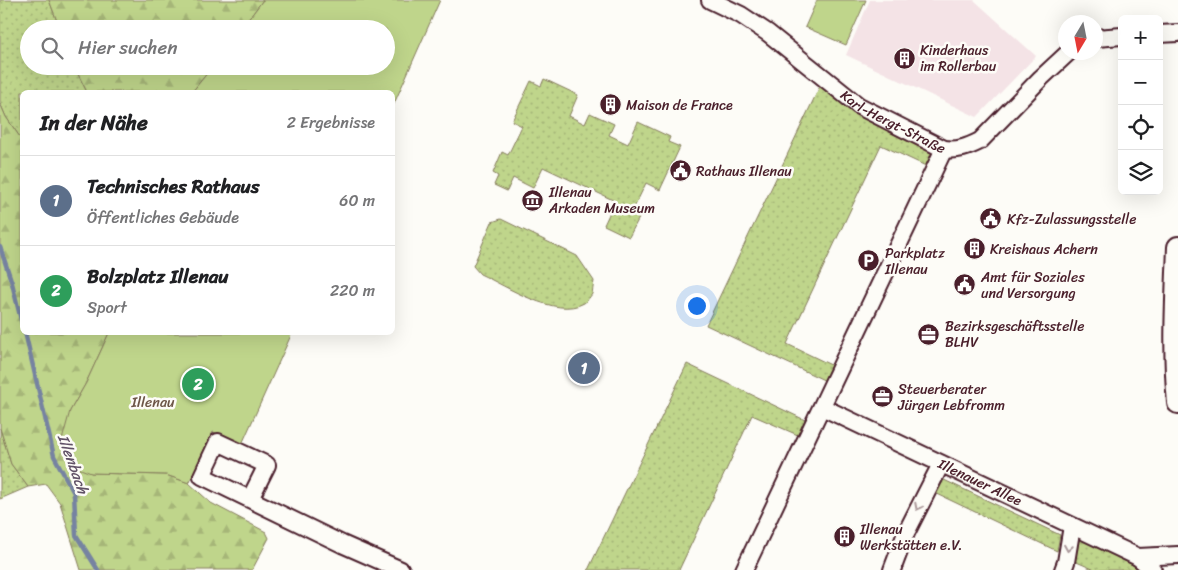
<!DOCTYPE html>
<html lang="de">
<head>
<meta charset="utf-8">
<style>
  body { margin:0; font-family:Sriracha,sans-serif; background:#f6f6f6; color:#202124 }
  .controls { position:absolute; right:15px; top:15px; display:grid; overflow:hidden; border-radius:8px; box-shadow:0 5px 20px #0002 }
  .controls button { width:45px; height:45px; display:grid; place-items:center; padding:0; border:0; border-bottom:1px solid #e0e0e0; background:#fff; color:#202124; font:25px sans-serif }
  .compass { position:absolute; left:1058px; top:15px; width:45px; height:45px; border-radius:50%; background:#fff; box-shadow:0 5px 20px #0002; rotate:190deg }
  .you { position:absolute; left:696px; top:305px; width:18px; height:18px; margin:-12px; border:4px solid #fff; border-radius:50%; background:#1a73e8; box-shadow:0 0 0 8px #1a73e833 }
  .badge { display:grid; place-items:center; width:32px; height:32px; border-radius:50%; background:#4a1f2b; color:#fff; font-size:16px; font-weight:700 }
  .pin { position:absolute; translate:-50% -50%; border:2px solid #fff; box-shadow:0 1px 5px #0006 }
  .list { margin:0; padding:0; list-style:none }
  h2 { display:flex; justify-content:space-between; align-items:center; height:65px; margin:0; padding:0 20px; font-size:21px }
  h2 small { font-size:16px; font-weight:400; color:#757577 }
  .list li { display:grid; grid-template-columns:32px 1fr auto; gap:15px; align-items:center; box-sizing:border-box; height:90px; padding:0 20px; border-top:1px solid #e0e0e0 }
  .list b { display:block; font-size:19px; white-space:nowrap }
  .list p { margin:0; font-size:16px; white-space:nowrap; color:#757577 }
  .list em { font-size:16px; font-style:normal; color:#757577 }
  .icon { flex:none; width:28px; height:28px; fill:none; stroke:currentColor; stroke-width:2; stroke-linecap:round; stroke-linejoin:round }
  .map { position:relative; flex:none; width:1178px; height:570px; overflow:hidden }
  .search { position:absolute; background:#fff; box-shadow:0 5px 20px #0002; left:20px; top:20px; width:375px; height:55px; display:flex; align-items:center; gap:12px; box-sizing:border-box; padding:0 18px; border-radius:28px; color:#757577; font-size:19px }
  .panel { position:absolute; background:#fff; box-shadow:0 5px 20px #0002; left:20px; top:90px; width:375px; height:245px; border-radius:8px }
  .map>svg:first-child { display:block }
  .built { fill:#f4e3e6 }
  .grass { fill:url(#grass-dots); stroke:#847a5b }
  .forest { fill:url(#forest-firs); stroke:#847a5b }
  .park { fill:#bfd58b; stroke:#847a5b }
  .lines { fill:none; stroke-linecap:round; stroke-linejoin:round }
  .stream { stroke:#7683a1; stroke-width:4.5 }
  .minor-casing { stroke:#4a1f2b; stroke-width:20 }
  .major-casing { stroke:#4a1f2b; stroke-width:24 }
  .minor { stroke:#fdfcf7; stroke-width:16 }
  .major { stroke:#fdfcf7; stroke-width:20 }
  .oneway { stroke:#ac999b }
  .labels { text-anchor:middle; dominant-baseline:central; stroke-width:5; stroke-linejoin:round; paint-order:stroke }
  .poi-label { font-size:14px; fill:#4a1f2b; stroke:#fdfcf7; text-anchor:start }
  .street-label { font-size:14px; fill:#4a1f2b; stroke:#fdfcf7 }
  .park-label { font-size:14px; fill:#6d5648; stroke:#fdfcf7 }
  .water-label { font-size:15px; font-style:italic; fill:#605166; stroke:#fdfcf7 }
</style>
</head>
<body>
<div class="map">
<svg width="1178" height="570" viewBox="0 0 1178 570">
  <defs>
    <pattern id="grass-dots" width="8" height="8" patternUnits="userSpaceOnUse" patternTransform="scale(1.25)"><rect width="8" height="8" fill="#bfd58b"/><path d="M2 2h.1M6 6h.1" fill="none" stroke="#a6b678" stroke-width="1.8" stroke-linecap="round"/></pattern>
    <pattern id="forest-firs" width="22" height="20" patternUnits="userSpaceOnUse" patternTransform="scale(1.25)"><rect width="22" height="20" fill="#bfd58b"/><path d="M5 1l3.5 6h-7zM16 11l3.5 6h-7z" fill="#a6b678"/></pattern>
  </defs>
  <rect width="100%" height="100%" fill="#fdfcf7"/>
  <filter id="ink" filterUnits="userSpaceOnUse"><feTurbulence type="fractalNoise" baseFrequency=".02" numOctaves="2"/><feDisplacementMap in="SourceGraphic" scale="10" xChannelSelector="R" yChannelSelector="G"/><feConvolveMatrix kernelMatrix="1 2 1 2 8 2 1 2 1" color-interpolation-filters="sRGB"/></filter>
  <g filter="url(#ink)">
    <!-- built -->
    <polygon class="built" points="870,0 974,0 1036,56 977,117 846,55"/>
    <!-- grass -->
    <g class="grass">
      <polygon points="0,0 49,0 60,29 29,29 29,66 74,66 87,92 22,92 22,140 6,117 0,103"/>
      <polygon points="544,79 578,95 569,116 585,124 590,113 614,124 609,135 628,144 638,122 670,137 668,142 680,147 660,190 646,183 631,214 639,218 629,237 604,225 615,201 543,167 533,188 513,178 507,191 494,185 498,176 493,173 502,152 508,155 522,126 512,121 531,81 541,86"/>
      <polygon points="821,84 928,146 932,155 928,167 881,145 787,344 833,366 826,381 706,325"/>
      <path d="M501,219L577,256L594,281L592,294C590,297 587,301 584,303C556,319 506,286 480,274L473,266L492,222Z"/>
      <polygon points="687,364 807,421 800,436 752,415 679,570 588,570"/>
      <polygon points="0,428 11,464 28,487 0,499"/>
      <polygon points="942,479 1060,535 1057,551 929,490"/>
      <polygon points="1081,540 1087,541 1142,570 1095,570 1072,560 1075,543"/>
    </g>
    <!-- forest -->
    <g class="forest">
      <polygon points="49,0 263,0 241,29 60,29"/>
      <polygon points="74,66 213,66 192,92 87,92"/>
      <polygon points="0,103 6,117 22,140 22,332 109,333 86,383 70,411 91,473 166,475 189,483 211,503 266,532 269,538 252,570 81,570 60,503 46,484 28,487 11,464 0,428"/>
    </g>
    <!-- park -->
    <g class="park">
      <polygon points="263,0 440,0 393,106 392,92 192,92 213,66 386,66 386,29 241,29"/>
      <polygon points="817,0 866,0 846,45 805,27"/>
      <polygon points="109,333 292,333 242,444 213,432 189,483 166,475 91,473 70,465 62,440 70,411 86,383"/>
    </g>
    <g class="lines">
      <!-- stream -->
      <g class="stream">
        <polyline points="0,247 12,283 22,324"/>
        <polyline points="25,332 54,456 74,493 76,535 98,570"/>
      </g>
      <defs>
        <g id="minor">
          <path id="s1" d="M710,0L741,15L768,33L859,106L944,149C958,151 968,147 980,141L1041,78L1069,52"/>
          <polyline points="1159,34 1178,33"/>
          <polyline points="1096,38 1122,36"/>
          <path id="s2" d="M822,407L1138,557L1153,570"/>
          <polyline points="250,499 267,465 218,442 202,476 342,544 401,570"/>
          <polyline points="1138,557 1178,555"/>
          <polyline points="744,570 944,149"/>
          <polyline points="892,570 906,533 941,464"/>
          <polyline points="1063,570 1066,562 1072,526"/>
        </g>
        <path id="major" d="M1178,247C1176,299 1173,351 1178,403"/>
      </defs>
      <!-- minor casing -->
      <use href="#minor" class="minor-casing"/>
      <!-- major casing -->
      <use href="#major" class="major-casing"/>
      <!-- minor -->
      <use href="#minor" class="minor"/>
      <!-- major -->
      <use href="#major" class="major"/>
    </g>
    <!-- one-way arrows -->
    <defs><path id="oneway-chevron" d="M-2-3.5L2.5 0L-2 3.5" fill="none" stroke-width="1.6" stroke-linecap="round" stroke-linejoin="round" transform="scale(1.25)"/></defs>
    <g class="oneway">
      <use href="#oneway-chevron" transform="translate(918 507) rotate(117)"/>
      <use href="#oneway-chevron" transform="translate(1068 548) rotate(99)"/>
    </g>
  </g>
  <!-- icons -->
  <defs>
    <symbol id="building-disc" viewBox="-11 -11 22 22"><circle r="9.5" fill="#4a1f2b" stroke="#fdfcf7"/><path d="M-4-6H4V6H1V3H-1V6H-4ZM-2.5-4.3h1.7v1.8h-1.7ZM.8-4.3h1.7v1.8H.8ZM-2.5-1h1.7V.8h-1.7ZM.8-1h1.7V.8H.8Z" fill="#fff"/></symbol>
    <symbol id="civic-disc" viewBox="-11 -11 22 22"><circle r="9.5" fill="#4a1f2b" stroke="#fdfcf7"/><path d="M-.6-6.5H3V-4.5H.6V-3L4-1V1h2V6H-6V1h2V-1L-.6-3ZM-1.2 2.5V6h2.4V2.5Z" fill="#fff"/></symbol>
    <symbol id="museum-disc" viewBox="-11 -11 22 22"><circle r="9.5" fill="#4a1f2b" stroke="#fdfcf7"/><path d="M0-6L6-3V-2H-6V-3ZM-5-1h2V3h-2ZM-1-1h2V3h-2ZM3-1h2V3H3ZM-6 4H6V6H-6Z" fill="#fff"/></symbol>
    <symbol id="parking-disc" viewBox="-11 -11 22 22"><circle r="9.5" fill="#4a1f2b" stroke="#fdfcf7"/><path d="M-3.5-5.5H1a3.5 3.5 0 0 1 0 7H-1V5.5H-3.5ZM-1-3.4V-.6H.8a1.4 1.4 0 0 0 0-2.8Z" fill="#fff"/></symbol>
    <symbol id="office-disc" viewBox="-11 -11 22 22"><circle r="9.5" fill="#4a1f2b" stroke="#fdfcf7"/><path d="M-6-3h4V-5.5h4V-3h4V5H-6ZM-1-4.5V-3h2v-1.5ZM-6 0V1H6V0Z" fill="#fff"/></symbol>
  </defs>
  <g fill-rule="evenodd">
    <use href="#building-disc" x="892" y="46" width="25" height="25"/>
    <use href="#building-disc" x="598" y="92" width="25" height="25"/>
    <use href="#civic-disc" x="668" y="158" width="25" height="25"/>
    <use href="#museum-disc" x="520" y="188" width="25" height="25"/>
    <use href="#civic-disc" x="978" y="206" width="25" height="25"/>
    <use href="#building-disc" x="962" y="236" width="25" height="25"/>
    <use href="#parking-disc" x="856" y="248" width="25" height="25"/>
    <use href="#civic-disc" x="952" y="272" width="25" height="25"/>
    <use href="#office-disc" x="916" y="322" width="25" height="25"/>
    <use href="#office-disc" x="870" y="384" width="25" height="25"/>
    <use href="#building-disc" x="832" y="524" width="25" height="25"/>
  </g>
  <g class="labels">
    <!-- poi labels -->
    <g class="poi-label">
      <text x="920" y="50">Kinderhaus<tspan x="920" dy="16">im Rollerbau</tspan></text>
      <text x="626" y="105">Maison de France</text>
      <text x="696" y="171">Rathaus Illenau</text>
      <text x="549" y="192">Illenau<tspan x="549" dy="16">Arkaden Museum</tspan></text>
      <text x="1007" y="219">Kfz-Zulassungsstelle</text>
      <text x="990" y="249">Kreishaus Achern</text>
      <text x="885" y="253">Parkplatz<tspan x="885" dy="16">Illenau</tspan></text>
      <text x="981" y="277">Amt für Soziales<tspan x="981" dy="16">und Versorgung</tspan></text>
      <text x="945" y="326">Bezirksgeschäftsstelle<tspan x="945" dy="16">BLHV</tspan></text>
      <text x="898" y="389">Steuerberater<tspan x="898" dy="16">Jürgen Lebfromm</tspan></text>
      <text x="860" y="529">Illenau<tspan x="860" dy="16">Werkstätten e.V.</tspan></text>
    </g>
    <!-- street labels -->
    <g class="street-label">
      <text stroke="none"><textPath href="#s1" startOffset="221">Karl-Hergt-Straße</textPath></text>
      <text stroke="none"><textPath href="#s2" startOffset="175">Illenauer Allee</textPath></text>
    </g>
    <!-- park labels -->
    <g class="park-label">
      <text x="153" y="402">Illenau</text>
    </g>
    <!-- water labels -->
    <g class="water-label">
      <text transform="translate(73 464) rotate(70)">Illenbach</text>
    </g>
  </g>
</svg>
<div class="controls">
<button>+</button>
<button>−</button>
<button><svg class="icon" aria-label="locate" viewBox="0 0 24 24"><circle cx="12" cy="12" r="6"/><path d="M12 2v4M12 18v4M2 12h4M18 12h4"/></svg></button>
<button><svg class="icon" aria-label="layers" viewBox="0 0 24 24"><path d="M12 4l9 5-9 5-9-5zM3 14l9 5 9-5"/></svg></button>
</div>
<svg class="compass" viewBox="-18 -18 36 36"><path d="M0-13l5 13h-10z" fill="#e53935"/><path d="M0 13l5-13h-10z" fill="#757577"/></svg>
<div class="you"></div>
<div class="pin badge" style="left:584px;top:368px;background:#5c6f8a">1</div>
<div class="pin badge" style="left:198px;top:384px;background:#2e9e5b">2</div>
<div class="search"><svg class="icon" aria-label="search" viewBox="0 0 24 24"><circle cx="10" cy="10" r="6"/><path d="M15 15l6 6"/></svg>Hier suchen</div>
<section class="panel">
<h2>In der Nähe<small>2 Ergebnisse</small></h2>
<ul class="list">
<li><span class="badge" style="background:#5c6f8a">1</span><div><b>Technisches Rathaus</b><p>Öffentliches Gebäude</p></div><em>60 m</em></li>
<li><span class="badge" style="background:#2e9e5b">2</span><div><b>Bolzplatz Illenau</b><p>Sport</p></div><em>220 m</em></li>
</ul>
</section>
</div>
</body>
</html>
